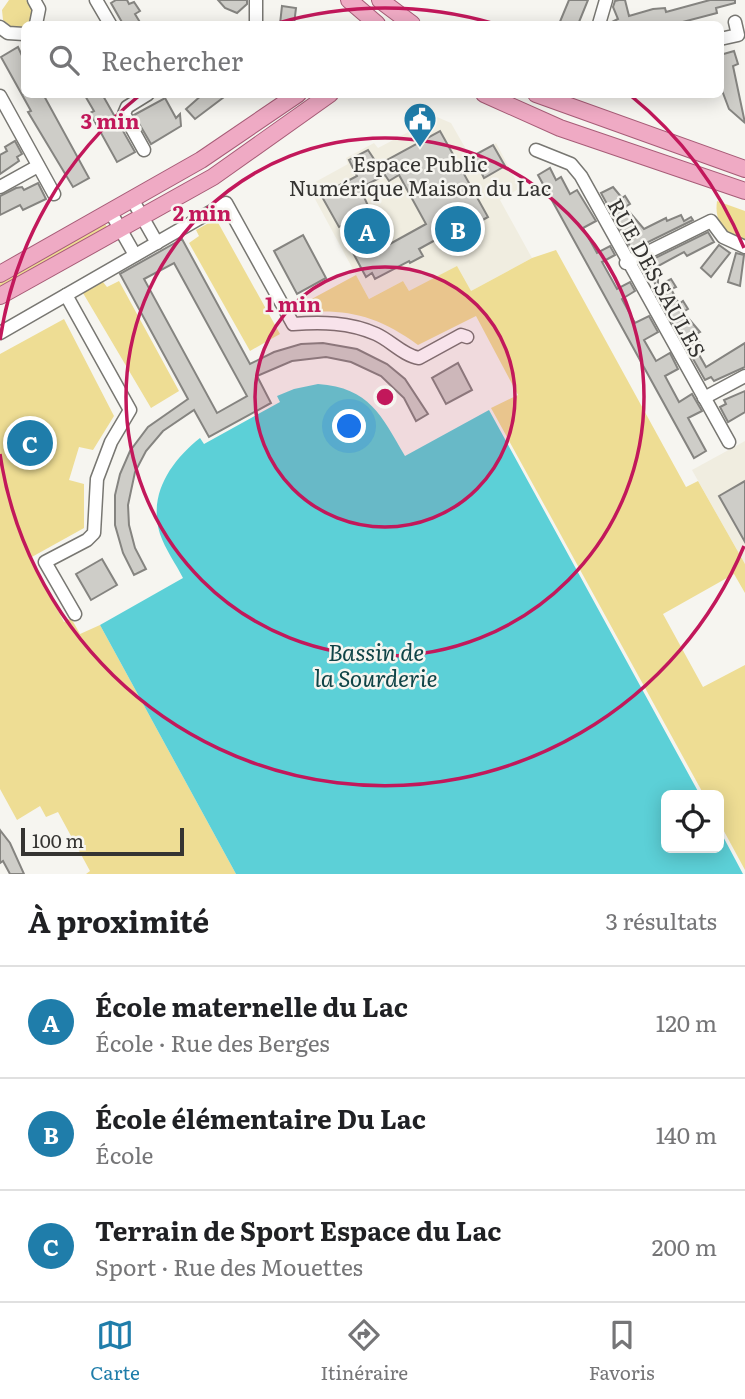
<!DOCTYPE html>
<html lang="fr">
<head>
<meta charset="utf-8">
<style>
  body { margin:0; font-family:Literata,serif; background:#f6f6f6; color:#202124 }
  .controls { position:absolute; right:21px; bottom:21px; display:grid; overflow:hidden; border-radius:10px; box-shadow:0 4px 18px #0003 }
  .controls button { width:63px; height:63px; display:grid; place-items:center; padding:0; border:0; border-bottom:2px solid #e0e0e0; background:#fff; color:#202124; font:35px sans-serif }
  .scale { position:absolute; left:21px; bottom:18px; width:163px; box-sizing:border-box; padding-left:7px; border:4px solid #353432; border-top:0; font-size:19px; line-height:24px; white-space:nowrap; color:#353432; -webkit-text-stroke:5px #f6f5f0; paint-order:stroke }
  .you { position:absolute; left:350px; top:427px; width:24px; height:24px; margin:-18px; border:5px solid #fff; border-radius:50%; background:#1a73e8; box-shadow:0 0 0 10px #1a73e833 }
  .badge { display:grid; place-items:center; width:46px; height:46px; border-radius:50%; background:#1f7daa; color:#fff; font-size:23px; font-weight:700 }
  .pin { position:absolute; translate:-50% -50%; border:4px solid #fff; box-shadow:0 2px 7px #0006 }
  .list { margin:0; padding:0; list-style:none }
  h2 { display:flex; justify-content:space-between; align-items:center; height:91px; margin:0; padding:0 28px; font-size:30px }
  h2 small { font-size:23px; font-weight:400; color:#757577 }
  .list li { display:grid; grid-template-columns:46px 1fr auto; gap:21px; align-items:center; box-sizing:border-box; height:112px; padding:0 28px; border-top:2px solid #e0e0e0 }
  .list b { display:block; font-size:26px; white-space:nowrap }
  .list p { margin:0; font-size:23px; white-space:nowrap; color:#757577 }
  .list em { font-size:23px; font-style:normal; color:#757577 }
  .icon { flex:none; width:38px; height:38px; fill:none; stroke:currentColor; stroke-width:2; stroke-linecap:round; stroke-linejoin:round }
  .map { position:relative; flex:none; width:745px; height:874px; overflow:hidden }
  .search { position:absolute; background:#fff; box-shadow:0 4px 18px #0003; left:21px; right:21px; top:21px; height:77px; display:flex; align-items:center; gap:18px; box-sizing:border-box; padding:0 24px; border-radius:10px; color:#757577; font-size:26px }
  .sheet { height:427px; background:#fff }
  nav { display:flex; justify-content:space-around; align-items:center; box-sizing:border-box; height:98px; border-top:2px solid #e0e0e0; background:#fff; font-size:19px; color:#757577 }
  nav a { display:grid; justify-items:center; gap:4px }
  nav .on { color:#1f7daa }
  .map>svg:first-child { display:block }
  .built { fill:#f0ede0 }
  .green { fill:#eedd94 }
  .water { fill:#5cd0d7 }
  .building { fill:#cecdc8; stroke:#858480; stroke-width:2; fill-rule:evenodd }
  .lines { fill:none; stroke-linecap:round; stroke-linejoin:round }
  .minor-casing { stroke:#787772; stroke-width:15 }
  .major-casing { stroke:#a75c77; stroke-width:18 }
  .minor { stroke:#fff; stroke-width:12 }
  .major { stroke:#efaac4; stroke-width:16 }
  .ring { fill:none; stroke:#c2185b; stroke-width:3.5 }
  .labels { text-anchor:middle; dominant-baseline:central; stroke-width:5; stroke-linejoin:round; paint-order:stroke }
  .poi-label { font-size:21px; fill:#353432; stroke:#f6f5f0 }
  .street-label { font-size:21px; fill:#353432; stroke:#f6f5f0 }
  .water-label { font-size:23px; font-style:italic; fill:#0f4447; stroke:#f6f5f0 }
  .centre { fill:#c2185b; stroke:#f6f5f0; stroke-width:3.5 }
  .ring-label { font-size:21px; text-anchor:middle; font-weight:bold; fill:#c2185b; stroke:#f6f5f0; stroke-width:5; stroke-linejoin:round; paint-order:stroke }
</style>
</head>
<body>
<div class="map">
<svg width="745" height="874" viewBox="0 0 745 874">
  <rect width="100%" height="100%" fill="#f6f5f0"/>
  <!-- built -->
  <g class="built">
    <polygon points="437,117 451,123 471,158 496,143 520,188 500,200 532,258 471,291 409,291 403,281 369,299 308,186 348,164 346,158 374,143 378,148"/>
    <polygon points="745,441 745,564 692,470"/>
  </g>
  <!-- green -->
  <g class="green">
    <polygon points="9,0 26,0 31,5 32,20 30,24 24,24 24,28 15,30 3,20 2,10"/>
    <path d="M717,201L745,211V240C725,235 714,222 717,201Z"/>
    <polygon points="216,219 280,334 250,351 189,243 199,236 196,230"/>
    <polygon points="105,224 108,228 0,290 0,279 96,225"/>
    <path d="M556,250L686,487L698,481L745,564V593L734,574L663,614L703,687L745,665V870L719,822V795H704L491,408L518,395L476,316L418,345C377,315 346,308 296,313L295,308L356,275L369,299L403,281L409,291L457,266L471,291L532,258Z"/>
    <polygon points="119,281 179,391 151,408 83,293 103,282 107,287"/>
    <polygon points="64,319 114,416 93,450 79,447 69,480 84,484 84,528 30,558 64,622 71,618 80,634 100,625 236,874 86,874 90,871 58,812 46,817 40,806 17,820 0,789 0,354"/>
  </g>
  <!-- water -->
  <path class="water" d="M318,384C370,388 381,415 405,456L489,410L700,795H666V848H719V829L743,874H236L100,625L183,578C176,564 165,549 160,534C148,495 170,462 200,438L204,444L280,402L277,396L294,389Z"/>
  <!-- building -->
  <g class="building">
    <polygon points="116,0 127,0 129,4 134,2 140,11 135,14 141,24 123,24 111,3"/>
    <polygon points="218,0 247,0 247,4 237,13 225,8"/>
    <polygon points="569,0 588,0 579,22 584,24 559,24"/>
    <polygon points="619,0 625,0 629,16 653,9 665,8 666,12 710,0 735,0 735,3 716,8 717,13 675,24 608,24 618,19 613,7 615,1"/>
    <polygon points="282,6 296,8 294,24 280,24"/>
    <polygon points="18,47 24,60 24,94 43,94 89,178 73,187 28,112 31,111 1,57"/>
    <polygon points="734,51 738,64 733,66 745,123 729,109 720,85 720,55"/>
    <polygon points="84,94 102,94 135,152 117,162 90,113 94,111"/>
    <polygon points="203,94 228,94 195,119 186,109"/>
    <polygon points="165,98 176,118 180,114 181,126 151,144 134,115"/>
    <path d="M440,131L488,217L450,238L448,233L419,249L423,256L410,263L409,261L375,279L372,273L366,277L352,251L376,238L362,214L339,227L321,195L357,176L349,160L368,150L378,165ZM385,175L389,181L399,175L426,224L388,245L379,227L382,226L376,215L373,217L360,188Z"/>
    <polygon points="15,141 22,154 17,157 19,161 0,174 0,155 7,151 5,147"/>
    <polygon points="493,145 505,166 484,178 473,156"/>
    <polygon points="550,168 556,180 561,177 570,194 577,190 596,221 583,228 597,253 610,246 615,255 602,262 617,289 630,282 635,291 622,299 635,323 649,316 658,332 644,340 656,361 670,353 678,369 665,376 679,402 692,394 702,411 688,418 706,451 694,458 538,175"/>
    <polygon points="38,183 46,199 23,210 20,205 0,215 0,196 16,188 22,187 24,190"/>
    <polygon points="613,187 622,198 625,196 630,204 625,207 644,229 666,218 667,221 681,215 684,221 691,217 693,220 632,250 601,193"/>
    <polygon points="708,232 714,242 687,256 684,252 658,266 658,286 671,279 676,287 671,289 679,304 683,301 688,309 683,312 700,332 696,334 702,348 697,351 706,367 745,343 745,367 714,381 711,377 705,380 658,297 661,295 650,274 648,278 641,265"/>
    <polygon points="303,235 326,278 297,294 274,251"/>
    <path d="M182,239L250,364L274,352L301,344L323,343L357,349L387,364L405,379L428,414L416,421L404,398L381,376L351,362L326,357L292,361L257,376L271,403L209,437L194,410L163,431L146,451L135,472L128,505L129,525L135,548L146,569L134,575L123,553L115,525V495L120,474L130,451L148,427L188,399L120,274ZM174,263L247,396L217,413L144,279Z"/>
    <polygon points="719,245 730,253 711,277 701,268"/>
    <polygon points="736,253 744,255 740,286 728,282"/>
    <polygon points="458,363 472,390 446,404 432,378"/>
    <polygon points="745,391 745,412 728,422 720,407 726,404 724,400"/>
    <polygon points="745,481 745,542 719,496"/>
    <polygon points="102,559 117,585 91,600 76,574"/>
    <polygon points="0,830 10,843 24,874 10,874 3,861 0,863"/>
  </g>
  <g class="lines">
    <defs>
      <g id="minor">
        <polyline points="34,0 39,9 36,24"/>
        <polyline points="96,0 110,24"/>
        <polyline points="256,24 256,0"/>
        <polyline points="599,24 606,0"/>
        <polyline points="0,27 8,33 24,34"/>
        <polyline points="720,39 738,35 735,22"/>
        <polyline points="0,96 54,194"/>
        <polyline points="144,150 124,114 127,107 148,94"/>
        <polyline points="536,150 571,164 581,176 729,442"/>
        <polyline points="0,187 38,166"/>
        <polyline points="132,199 157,243"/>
        <polyline points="110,211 135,255"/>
        <polyline points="626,263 711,221 723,237 745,247"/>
        <polyline points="66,295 130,410 111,442 97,479 94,533 87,540 45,562 75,614"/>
        <path d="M0,333L226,203L293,324C321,322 349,322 376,334C390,340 404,356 419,358L461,335L467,337"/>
        <polyline points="704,398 745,376"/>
      </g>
      <g id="major">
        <polyline points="349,0 377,24"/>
        <polyline points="380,0 412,24"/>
        <polyline points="484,94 560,128 745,191"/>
        <polyline points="536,94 745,169"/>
        <polyline points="0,274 201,160 298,94"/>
        <polyline points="0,296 213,177 330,94"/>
      </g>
    </defs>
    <!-- minor casing -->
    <use href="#minor" class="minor-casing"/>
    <!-- major casing -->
    <use href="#major" class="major-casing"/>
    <!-- minor -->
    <use href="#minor" class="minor"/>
    <!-- major -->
    <use href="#major" class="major"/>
  </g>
  <!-- distance rings -->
  <circle cx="385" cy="397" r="130" fill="#c2185b" fill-opacity=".12"/>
  <g class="ring">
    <circle cx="385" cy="397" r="130"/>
    <circle cx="385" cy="397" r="259"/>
    <path d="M744 546A389 389 0 0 1 0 454M0 340A389 389 0 0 1 140 95M275 24A389 389 0 0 1 495 24M630 95A389 389 0 0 1 744 248"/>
  </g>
  <!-- icons -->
  <defs>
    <symbol id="civic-pin" viewBox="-11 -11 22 30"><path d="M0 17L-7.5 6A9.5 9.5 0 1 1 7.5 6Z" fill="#1f7daa" stroke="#f6f5f0"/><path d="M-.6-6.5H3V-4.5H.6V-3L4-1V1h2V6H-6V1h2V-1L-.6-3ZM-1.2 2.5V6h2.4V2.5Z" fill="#fff"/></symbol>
  </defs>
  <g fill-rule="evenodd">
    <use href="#civic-pin" x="401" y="100" width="38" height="52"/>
  </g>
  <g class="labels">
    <!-- poi labels -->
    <g class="poi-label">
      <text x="420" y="162">Espace Public<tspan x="420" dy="24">Numérique Maison du Lac</tspan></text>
    </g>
    <!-- street labels -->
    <g class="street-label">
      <text transform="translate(658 277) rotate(61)">RUE DES SAULES</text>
    </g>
    <!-- water labels -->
    <g class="water-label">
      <text x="376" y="651">Bassin de<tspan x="376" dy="26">la Sourderie</tspan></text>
    </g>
  </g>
  <circle cx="385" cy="397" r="10" class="centre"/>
  <g class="ring-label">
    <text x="110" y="129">3 min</text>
    <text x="202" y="221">2 min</text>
    <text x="293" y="312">1 min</text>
  </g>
</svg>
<div class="controls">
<button><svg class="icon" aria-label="locate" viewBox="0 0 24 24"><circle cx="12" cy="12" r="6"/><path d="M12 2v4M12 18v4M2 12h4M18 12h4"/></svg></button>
</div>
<div class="scale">100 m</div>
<div class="you"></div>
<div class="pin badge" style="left:367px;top:231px">A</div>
<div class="pin badge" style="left:458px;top:229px">B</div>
<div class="pin badge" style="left:30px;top:443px">C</div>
<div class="search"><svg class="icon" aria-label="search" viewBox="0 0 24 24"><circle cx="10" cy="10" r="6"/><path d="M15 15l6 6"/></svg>Rechercher</div>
</div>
<section class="sheet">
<h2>À proximité<small>3 résultats</small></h2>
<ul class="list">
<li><span class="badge">A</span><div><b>École maternelle du Lac</b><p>École · Rue des Berges</p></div><em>120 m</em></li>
<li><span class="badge">B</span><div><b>École élémentaire Du Lac</b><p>École</p></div><em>140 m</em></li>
<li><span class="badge">C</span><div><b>Terrain de Sport Espace du Lac</b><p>Sport · Rue des Mouettes</p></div><em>200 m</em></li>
</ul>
</section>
<nav>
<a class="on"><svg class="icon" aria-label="map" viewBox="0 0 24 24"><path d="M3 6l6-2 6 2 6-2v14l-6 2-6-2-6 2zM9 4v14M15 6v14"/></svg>Carte</a>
<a><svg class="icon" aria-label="directions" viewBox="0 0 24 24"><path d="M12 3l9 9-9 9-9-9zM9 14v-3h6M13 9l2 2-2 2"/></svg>Itinéraire</a>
<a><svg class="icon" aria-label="saved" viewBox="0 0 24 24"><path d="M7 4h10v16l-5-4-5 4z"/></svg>Favoris</a>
</nav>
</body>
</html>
